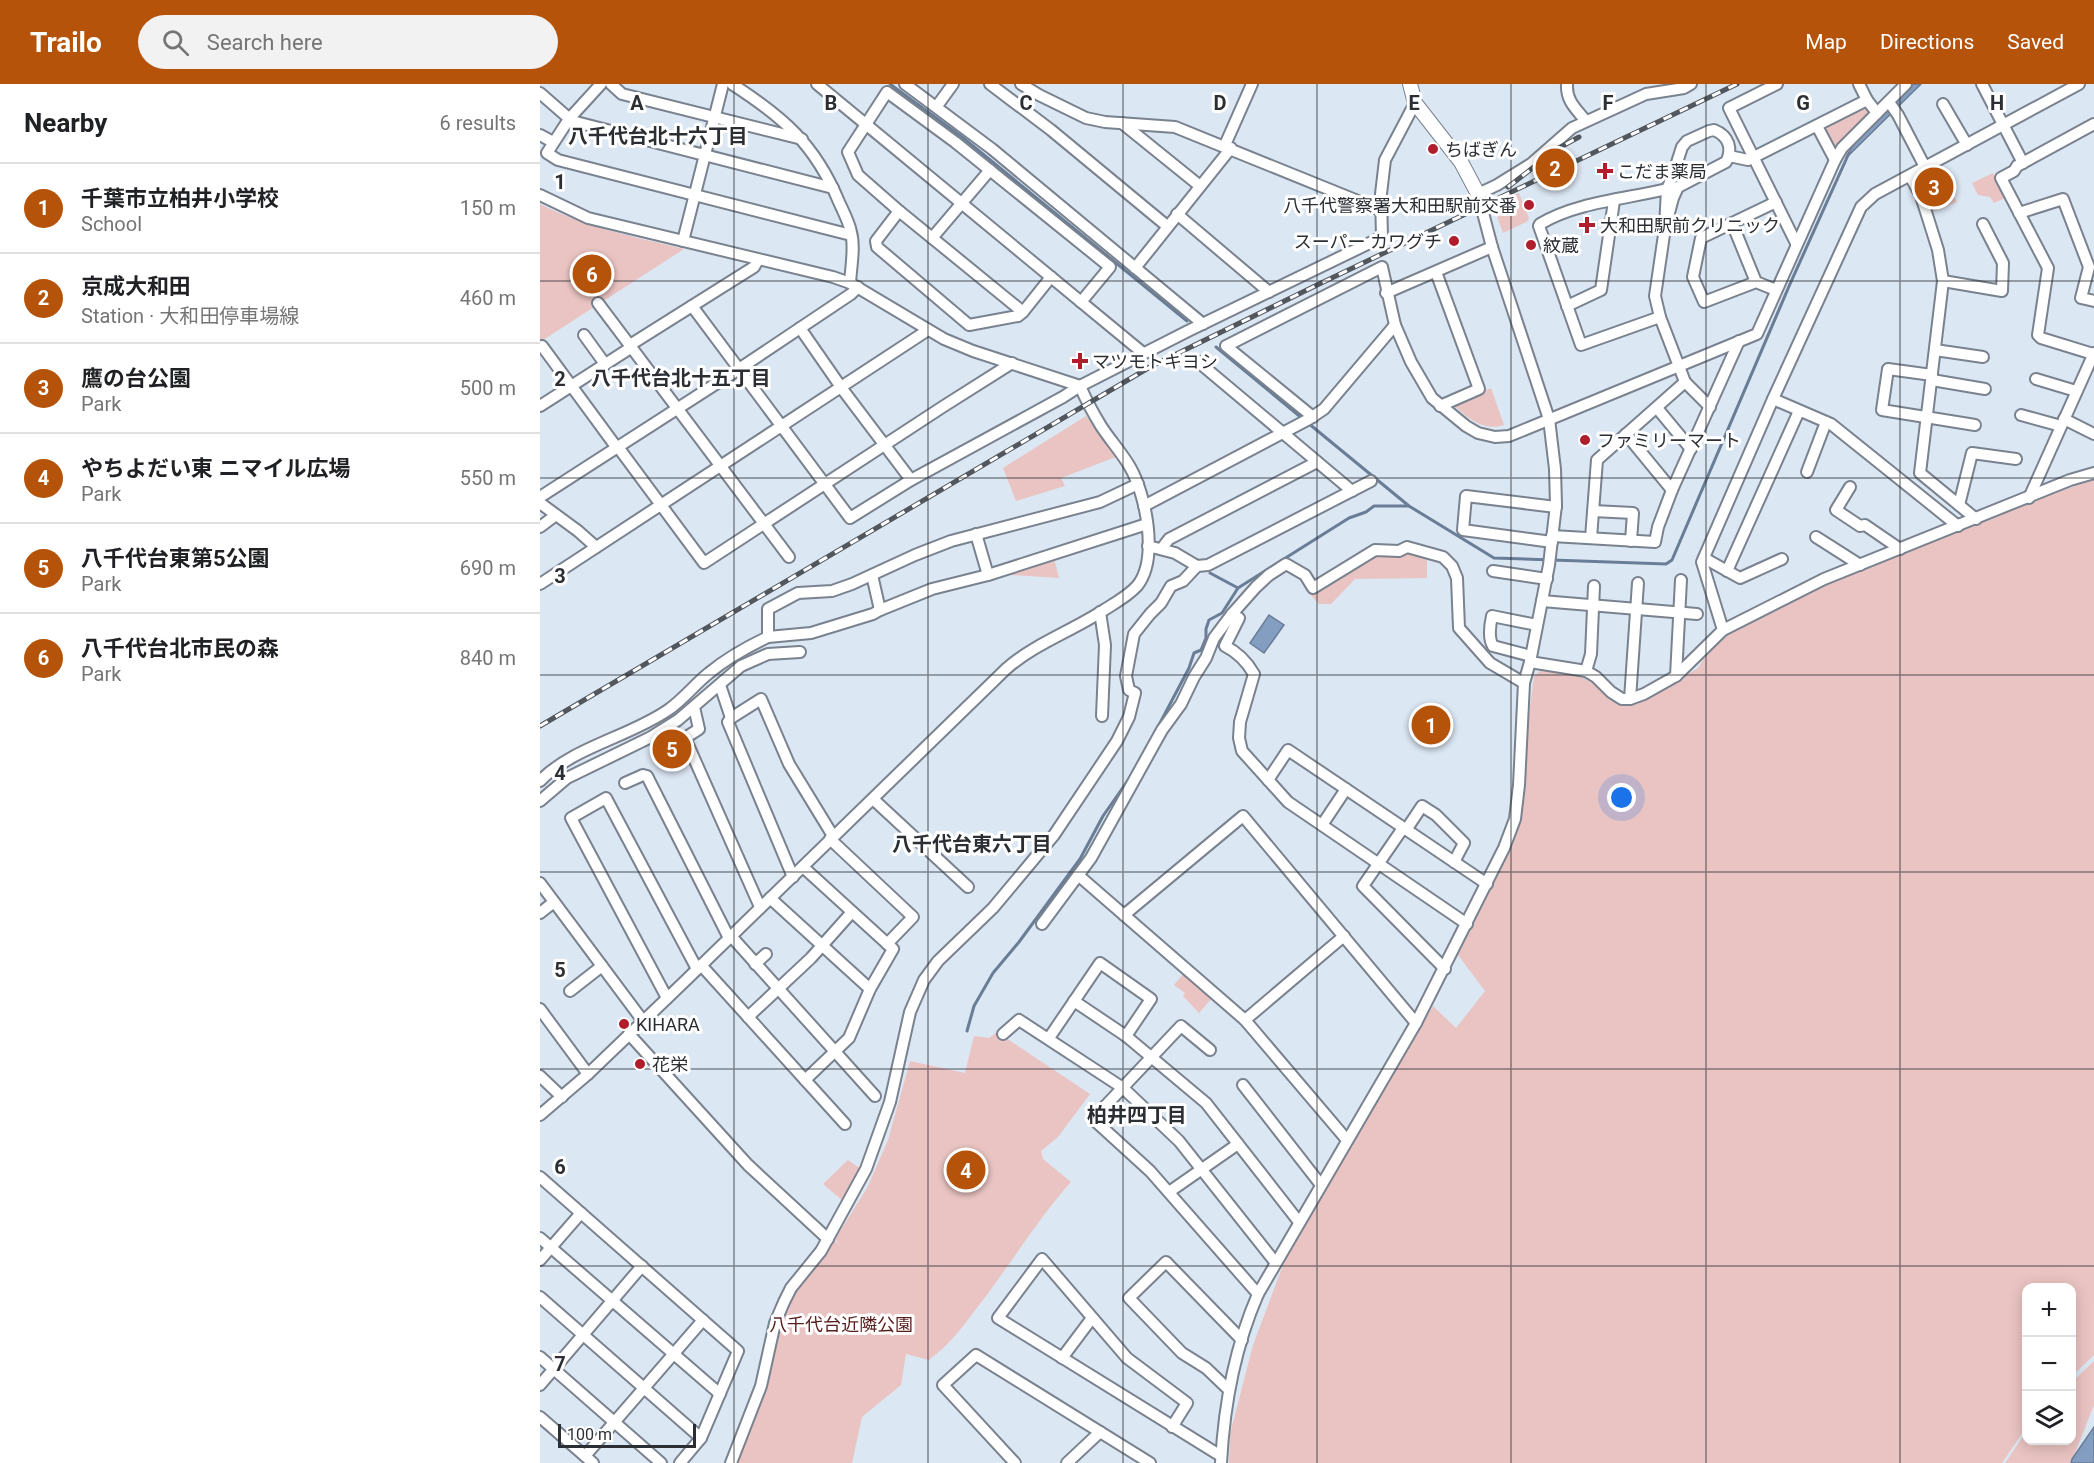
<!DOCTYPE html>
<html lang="en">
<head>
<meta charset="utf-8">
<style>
  body { margin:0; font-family:Roboto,"Noto Sans JP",sans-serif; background:#f2f2f2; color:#202124 }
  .controls { position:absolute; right:18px; bottom:18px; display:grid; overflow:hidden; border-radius:12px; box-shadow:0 3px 15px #0003 }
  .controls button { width:54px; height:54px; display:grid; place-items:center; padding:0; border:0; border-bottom:2px solid #e0e0e0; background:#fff; color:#202124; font:30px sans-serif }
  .scale { position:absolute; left:18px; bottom:15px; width:138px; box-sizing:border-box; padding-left:6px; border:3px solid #2b2f34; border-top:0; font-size:16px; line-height:21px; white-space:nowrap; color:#2b2f34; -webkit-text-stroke:4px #fff; paint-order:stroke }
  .you { position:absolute; left:1082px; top:714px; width:21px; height:21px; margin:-15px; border:4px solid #fff; border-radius:50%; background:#1a73e8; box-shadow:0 0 0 9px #1a73e833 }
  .badge { display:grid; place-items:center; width:39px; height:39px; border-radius:50%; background:#b45309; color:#fff; font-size:20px; font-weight:700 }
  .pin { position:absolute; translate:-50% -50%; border:3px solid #fff; box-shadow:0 2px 6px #0006 }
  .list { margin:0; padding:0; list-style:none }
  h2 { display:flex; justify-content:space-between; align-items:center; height:78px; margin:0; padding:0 24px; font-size:26px }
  h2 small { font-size:20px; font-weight:400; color:#757577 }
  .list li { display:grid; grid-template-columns:39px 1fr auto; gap:18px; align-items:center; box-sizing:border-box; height:90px; padding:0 24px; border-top:2px solid #e0e0e0 }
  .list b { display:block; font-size:22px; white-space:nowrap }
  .list p { margin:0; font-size:20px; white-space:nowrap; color:#757577 }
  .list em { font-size:20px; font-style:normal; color:#757577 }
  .icon { flex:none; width:33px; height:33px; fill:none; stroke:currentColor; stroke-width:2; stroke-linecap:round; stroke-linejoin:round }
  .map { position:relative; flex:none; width:1554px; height:1379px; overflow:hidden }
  header { display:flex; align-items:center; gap:36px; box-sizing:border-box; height:84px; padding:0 30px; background:#b45309; color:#fff }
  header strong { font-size:28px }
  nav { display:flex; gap:33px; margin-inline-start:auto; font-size:21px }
  .search { width:420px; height:54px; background:#f2f2f2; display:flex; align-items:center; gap:15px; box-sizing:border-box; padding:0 21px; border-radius:33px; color:#757577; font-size:22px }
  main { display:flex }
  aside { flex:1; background:#fff }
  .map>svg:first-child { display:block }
  .green { fill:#eac4c2 }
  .water { fill:#839ec0; stroke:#697d96; stroke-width:1.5 }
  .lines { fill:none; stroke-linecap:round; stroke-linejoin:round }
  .stream { stroke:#697d96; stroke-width:3 }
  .minor-casing { stroke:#79828e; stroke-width:14 }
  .major-casing { stroke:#79828e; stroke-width:16 }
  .minor { stroke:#fff; stroke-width:10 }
  .major { stroke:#fff; stroke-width:14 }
  .rail-casing { stroke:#51575d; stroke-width:5 }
  .rail { stroke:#fff; stroke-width:3; stroke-dasharray:9; stroke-linecap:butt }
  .grid { fill:none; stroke:#2b2f34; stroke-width:1.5; stroke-opacity:0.55 }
  .poi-dot { fill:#b01d2d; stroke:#fff; stroke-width:2 }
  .labels { text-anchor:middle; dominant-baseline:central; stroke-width:6; stroke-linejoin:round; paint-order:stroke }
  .poi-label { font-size:18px; fill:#2b2f34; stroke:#fff; text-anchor:start }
  .park-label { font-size:18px; fill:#5a1d1e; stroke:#fff }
  .neighbourhood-label { font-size:20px; font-weight:bold; fill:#2b2f34; stroke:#fff }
  .grid-label { font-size:20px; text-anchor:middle; font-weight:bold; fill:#2b2f34; stroke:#fff; stroke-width:6; stroke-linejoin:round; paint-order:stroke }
</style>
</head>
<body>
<header>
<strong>Trailo</strong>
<div class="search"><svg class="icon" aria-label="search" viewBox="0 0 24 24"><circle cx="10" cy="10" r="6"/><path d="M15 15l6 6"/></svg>Search here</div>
<nav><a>Map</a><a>Directions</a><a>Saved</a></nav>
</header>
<main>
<aside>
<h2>Nearby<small>6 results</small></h2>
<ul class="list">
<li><span class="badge">1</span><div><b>千葉市立柏井小学校</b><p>School</p></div><em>150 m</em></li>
<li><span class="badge">2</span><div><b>京成大和田</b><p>Station · 大和田停車場線</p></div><em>460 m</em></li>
<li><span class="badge">3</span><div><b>鷹の台公園</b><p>Park</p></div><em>500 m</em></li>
<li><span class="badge">4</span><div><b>やちよだい東 ニマイル広場</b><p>Park</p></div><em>550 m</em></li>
<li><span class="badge">5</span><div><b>八千代台東第5公園</b><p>Park</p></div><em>690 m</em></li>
<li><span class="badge">6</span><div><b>八千代台北市民の森</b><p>Park</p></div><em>840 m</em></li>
</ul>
</aside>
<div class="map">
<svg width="1554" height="1379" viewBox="0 0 1554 1379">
  <rect width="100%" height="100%" fill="#dce7f4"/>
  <!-- green -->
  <g class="green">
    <polygon points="1325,23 1328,28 1328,32 1299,63 1293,67 1281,44"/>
    <polygon points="1398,82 1417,118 1389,129 1376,96 1378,93"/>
    <polygon points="1453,89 1465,114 1454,119 1450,113 1438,111 1432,99"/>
    <polygon points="979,109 989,134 988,137 963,149 953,121"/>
    <path d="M0,120C45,143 95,153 144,165L0,258Z"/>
    <path d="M951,304L964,341C943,348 927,333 912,320Z"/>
    <polygon points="546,332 576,373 521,394 525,402 476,417 463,384"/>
    <polygon points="1554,395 1554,1271 1532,1292 1532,1204 1486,1204 1486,1344 1462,1379 689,1379 690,1350 713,1261 745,1176 893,922 916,944 945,907 918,871 973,761 984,701 987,647 994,592 1004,584 1036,590 1058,602 1075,618 1085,621 1107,614 1158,584 1174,559 1186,551 1286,501 1440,437"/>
    <polygon points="865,466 887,472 887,494 815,495 791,520 779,520 769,509 837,468"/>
    <polygon points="514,474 519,494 470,491 470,489"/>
    <polygon points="138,653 145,667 126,676 120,662"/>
    <polygon points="645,888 673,913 659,929 643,912 645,909 634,901"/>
    <path d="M457,948L550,1010L518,1053L501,1067L503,1075L531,1098C496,1137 469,1183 436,1225C422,1244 409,1261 389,1276L366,1270L361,1301L322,1333L312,1379H195L246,1220L293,1155L300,1162L295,1155L327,1104L348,1056L370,977L425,989L434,952L449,954Z"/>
    <polygon points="308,1076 321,1085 303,1117 283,1100"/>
    <polygon points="1554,1277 1554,1321 1531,1379 1465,1379 1486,1348 1486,1356 1532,1356 1532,1298"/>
  </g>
  <!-- water -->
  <g class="water">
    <polygon points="1373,0 1381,0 1306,74 1314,60"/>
    <polygon points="729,531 744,541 724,569 710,559"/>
    <polygon points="1554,1343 1554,1379 1531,1379 1532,1375"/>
  </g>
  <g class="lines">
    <!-- stream -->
    <g class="stream">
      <polyline points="350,0 422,53 647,237"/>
      <polyline points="676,263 763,335"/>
      <polyline points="768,339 869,422 954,474 1126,480 1132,476 1250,200 1309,69"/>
      <polyline points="670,489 698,504"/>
      <polyline points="610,658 649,584 654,569 661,566 666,554 666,545 669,536 682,529 698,504 809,434 826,428 834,422 869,422"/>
      <polyline points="427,947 434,922 453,889 479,858 540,775 563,732 591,692"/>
    </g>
    <defs>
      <g id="minor">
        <polyline points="61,0 29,35 7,69 18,76 311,151"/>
        <polyline points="71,0 82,10 262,55"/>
        <path d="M192,0C243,33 275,60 299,118C303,127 309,138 311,148C315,163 311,183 310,199"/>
        <polyline points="277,0 603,269"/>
        <polyline points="365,0 452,65 663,240"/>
        <polyline points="450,0 511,46 627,142"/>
        <polyline points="481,0 499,11 546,34 565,38 635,43 840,126"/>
        <path d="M1027,0C1026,17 1036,25 1046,37"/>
        <polyline points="1237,0 1189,24 1256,159"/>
        <polyline points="1319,0 1327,16 1337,29"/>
        <polyline points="1442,0 1483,79"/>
        <polyline points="0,9 32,37 293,104"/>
        <polyline points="1349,18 1358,31 1385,83"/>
        <polyline points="1403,20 1427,61"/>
        <polyline points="397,22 413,0"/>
        <polyline points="582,39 660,102"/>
        <polyline points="1277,42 1295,76"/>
        <path d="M1174,46C1189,52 1193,65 1186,78L1138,103L1133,114L1125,144L1127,105L1132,94L1142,63L1147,57L1169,47Z"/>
        <polyline points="0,51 13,58"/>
        <polyline points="685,61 712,0"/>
        <polyline points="1189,72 1208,76 1327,16"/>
        <polyline points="1370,92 1381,112 1398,166 1403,197 1380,389 1436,435"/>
        <path d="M0,111L48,134L293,193L310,199L404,255L433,267L540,302C546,316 553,329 561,342C570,356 582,369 590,383C606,411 619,475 597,502C588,512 575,519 564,526C532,547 494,560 466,585L143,899L48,990L0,1031"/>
        <polyline points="1236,118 1161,154 1153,193 1164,218 1216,198 1236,206"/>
        <polyline points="359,127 336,157 337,163 429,241 478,232 483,228"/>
        <polyline points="1479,129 1523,115 1549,183 1541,214 1554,217"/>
        <polyline points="637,130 729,208"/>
        <polyline points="1192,139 1216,198"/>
        <polyline points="392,154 450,86"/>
        <polyline points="143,157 183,0"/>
        <polyline points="595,184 691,64"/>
        <polyline points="896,188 939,305 900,322"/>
        <polyline points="511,193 483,228 359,127 318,91 308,68 347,8 415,58 570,183 541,218"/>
        <polyline points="1403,197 1462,207 1463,179 1443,140"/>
        <polyline points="846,209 952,163"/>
        <polyline points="58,219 249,473"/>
        <polyline points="152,222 310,434 371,396 523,313 540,302 648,247 842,153 841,110 845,76 875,19"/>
        <polyline points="1027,222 1061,206 1074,117"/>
        <path d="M1120,233L1041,261L999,142L1000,140C1037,118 1086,115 1127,105"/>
        <polyline points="260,244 303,306 371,396"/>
        <polyline points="44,251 65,280"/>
        <polyline points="90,261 214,183 218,176"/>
        <polyline points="2,262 77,364"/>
        <polyline points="1395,266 1443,273"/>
        <polyline points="1553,270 1501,254 1498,251 1508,184 1461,94 1474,87 1477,82 1554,40"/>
        <polyline points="656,276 812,407"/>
        <polyline points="1392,291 1348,285 1342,326 1435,341"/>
        <polyline points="1496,295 1536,307"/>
        <polyline points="1392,296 1445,305"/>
        <polyline points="1145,298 1170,323"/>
        <polyline points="1233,315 1291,340 1418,442"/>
        <polyline points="0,322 92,263"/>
        <polyline points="1117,324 1151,365"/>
        <polyline points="1481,331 1521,342"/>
        <polyline points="773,333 686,262 842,183 855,241 871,278 892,314 926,342 938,349 955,353 969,352 1217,250 1295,76 1302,64 1366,0"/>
        <polyline points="1524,335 1554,350"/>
        <polyline points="1086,350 1132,406"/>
        <polyline points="78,363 164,479 404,322 472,279"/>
        <polyline points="1267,388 1286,338"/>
        <polyline points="1310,403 1296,426 1320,442 1325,441 1360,465"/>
        <polyline points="0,413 199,285 311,210 318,203"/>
        <polyline points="1489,414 1554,269"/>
        <polyline points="0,419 38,447 56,463"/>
        <polyline points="1419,421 1432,369 1476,375"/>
        <polyline points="604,422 769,335 784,325 855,241"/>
        <polyline points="1053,427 1093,429 1091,457"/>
        <polyline points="0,443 16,431"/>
        <polyline points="436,450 448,491"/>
        <polyline points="1012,452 1115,458 1118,443 1132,406 1199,257"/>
        <polyline points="1276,453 1320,481"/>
        <polyline points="1051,454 1057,376 1145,298 1120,233 1115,212 1125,144"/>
        <polyline points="1012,458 923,446 926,412 1016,423"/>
        <polyline points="608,462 635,469 657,482 668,481 831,397"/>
        <polyline points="622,464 629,455 777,378"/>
        <polyline points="1164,474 1200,494 1242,475"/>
        <polyline points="953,487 1007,495"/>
        <polyline points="1187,487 1259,327"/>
        <polyline points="332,491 340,526 392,505 448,491 607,440"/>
        <polyline points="0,500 388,246"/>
        <polyline points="1002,517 1157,530"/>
        <polyline points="560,528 565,561 562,632"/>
        <path d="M692,530L699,534L685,562C697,568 707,578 714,590L700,638L699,654L702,667L748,718L927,840"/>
        <polyline points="1183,546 1162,478 1233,315 1321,123 1335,110 1539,0"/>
        <polyline points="228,553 271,549 333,530 340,526"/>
        <path d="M991,572L953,562C948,554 950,541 952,532L997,541"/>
        <polyline points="990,578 1046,587 1056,593 1071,608 1082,615 1090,615 1104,610 1136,592 1183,546 1284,495 1530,396 1554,389"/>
        <polyline points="1046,587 1051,570 1054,502"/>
        <polyline points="1136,592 1141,496"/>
        <polyline points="180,601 191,634"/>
        <polyline points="1090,615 1098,499"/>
        <polyline points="154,623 159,645 145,654 220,823"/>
        <polyline points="728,696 748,666 947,800"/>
        <path d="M0,697C33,663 89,653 128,626C143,616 155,600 169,589C187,574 207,563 228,553V525L258,509L292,507L312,500L375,471L411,457L560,418L598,400"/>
        <polyline points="85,699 103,691 107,692 189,854"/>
        <polyline points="333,715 428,803"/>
        <polyline points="0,717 27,694 111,653 138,636 201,582 228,570 260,568"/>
        <polyline points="782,741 806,705"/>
        <polyline points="863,744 823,802 905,885"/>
        <polyline points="866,746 882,722 896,731 924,759 914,778"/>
        <polyline points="290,755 373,833 347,860"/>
        <polyline points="263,783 353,865 330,905 309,954 265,996"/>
        <polyline points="538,791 705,936 807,1056"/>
        <polyline points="253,793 188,638 191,634 221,615 249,680 293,752"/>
        <polyline points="0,799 103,937"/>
        <polyline points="230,814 330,905"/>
        <polyline points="0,829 14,818"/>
        <polyline points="584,831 703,732 876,939"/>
        <polyline points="502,840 551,774 622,646 641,620 654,593 666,574 674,554 692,530 716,503 729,491 746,480 765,491 773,504 835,466 859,467 867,463 903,473 912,482 917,494 919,544 950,579 984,599"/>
        <polyline points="191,852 335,1012"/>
        <polyline points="215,880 226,870"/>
        <polyline points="161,881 305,1040"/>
        <polyline points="30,907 62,882"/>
        <polyline points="127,914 31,734 66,714 157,885"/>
        <polyline points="534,917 586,952 666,1019 759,1138"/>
        <polyline points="0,925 48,990"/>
        <polyline points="208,933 271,874 312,828"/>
        <polyline points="705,936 804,852"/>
        <polyline points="89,950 208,1081 288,1155"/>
        <polyline points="463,950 479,936 583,1004 639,1057 735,1178"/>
        <polyline points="509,954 560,879 611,915 586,952"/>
        <polyline points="670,966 641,942 553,1035 610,1087 718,1210"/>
        <polyline points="0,992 22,1013"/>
        <polyline points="703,1001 781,1101"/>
        <polyline points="0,1093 198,1267 161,1354 140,1379"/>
        <polyline points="629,1108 698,1060"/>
        <polyline points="0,1154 180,1310"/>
        <polyline points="0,1176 41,1129"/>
        <polyline points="0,1213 161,1354"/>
        <polyline points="0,1273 121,1379"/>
        <polyline points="522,1274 552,1234"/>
        <polyline points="0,1301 102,1182"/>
        <polyline points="689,1306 666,1284 642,1269 589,1214 626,1178 702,1256"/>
        <polyline points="0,1333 53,1379"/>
        <polyline points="632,1343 647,1319 587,1274 502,1175 458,1234 681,1372"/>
        <polyline points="45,1372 163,1236"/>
        <polyline points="191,1379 221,1302 235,1239 244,1218 251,1204 281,1167 326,1085 350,1018 370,928 384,896 398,877 453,824 514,751 577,657 589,633 595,609 589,606 586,592 594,550 610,530 621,519 631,502 643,497 657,482"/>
        <polyline points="475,1379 403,1301 436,1271 610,1379"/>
        <polyline points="527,1379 560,1348"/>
        <path d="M681,1379C684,1322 695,1263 718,1210L876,939L964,764L975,735L979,701L984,599L990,578L1009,481L1016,421L1015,385L1009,335L952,163L938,110L957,101L991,80L1032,44L1106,10L1144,4L1151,0"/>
      </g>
      <polyline id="major" points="870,0 875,19 921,78 938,110"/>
    </defs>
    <!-- minor casing -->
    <use href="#minor" class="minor-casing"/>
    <!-- major casing -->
    <use href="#major" class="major-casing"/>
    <!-- minor -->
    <use href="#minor" class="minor"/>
    <!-- major -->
    <use href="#major" class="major"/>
    <defs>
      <g id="rail">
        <polyline points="968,103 1017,65 1039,53"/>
        <polyline points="0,642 610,283 775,202 1197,0"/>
      </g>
    </defs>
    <!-- rail casing -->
    <use href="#rail" class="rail-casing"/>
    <!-- rail -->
    <use href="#rail" class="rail"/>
  </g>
  <!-- grid -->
  <path class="grid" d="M194,0V1379M388,0V1379M583,0V1379M777,0V1379M971,0V1379M1166,0V1379M1360,0V1379M0,197H1554M0,394H1554M0,591H1554M0,788H1554M0,985H1554M0,1182H1554"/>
  <!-- markers -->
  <g class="poi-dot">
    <circle cx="893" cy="65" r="6"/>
    <path d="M1062 78h6v6h6v6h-6v6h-6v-6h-6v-6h6z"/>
    <circle cx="989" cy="121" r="6"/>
    <path d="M1044 132h6v6h6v6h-6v6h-6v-6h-6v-6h6z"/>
    <circle cx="914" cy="157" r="6"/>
    <circle cx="991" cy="161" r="6"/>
    <path d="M537 268h6v6h6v6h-6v6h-6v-6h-6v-6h6z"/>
    <circle cx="1045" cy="356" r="6"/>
    <circle cx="84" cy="940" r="6"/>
    <circle cx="100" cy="980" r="6"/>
  </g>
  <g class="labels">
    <!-- poi labels -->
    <g class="poi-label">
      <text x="905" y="65">ちばぎん</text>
      <text x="1077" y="87">こだま薬局</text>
      <text x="977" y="121" text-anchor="end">八千代警察署大和田駅前交番</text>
      <text x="1060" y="141">大和田駅前クリニック</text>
      <text x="902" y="157" text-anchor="end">スーパー カワグチ</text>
      <text x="1003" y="161">紋蔵</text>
      <text x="552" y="277">マツモトキヨシ</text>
      <text x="1057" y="356">ファミリーマート</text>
      <text x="96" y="940">KIHARA</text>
      <text x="112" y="980">花栄</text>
    </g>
    <!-- park labels -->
    <g class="park-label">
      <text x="301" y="1240">八千代台近隣公園</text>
    </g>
    <!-- neighbourhood labels -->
    <g class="neighbourhood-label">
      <text x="118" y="52">八千代台北十六丁目</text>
      <text x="141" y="294">八千代台北十五丁目</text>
      <text x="432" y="760">八千代台東六丁目</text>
      <text x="597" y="1031">柏井四丁目</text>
    </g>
  </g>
  <g class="grid-label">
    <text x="97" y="26">A</text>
    <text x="291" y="26">B</text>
    <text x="486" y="26">C</text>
    <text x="680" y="26">D</text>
    <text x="874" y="26">E</text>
    <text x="1068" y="26">F</text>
    <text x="1263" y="26">G</text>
    <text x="1457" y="26">H</text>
    <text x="20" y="105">1</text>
    <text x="20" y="302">2</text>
    <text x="20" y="499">3</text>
    <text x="20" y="696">4</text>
    <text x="20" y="893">5</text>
    <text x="20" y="1090">6</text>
    <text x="20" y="1287">7</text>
  </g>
</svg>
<div class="controls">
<button>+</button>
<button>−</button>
<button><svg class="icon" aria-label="layers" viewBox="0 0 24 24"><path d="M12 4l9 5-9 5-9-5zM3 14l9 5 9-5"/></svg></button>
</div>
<div class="scale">100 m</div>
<div class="you"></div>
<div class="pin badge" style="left:891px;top:641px">1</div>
<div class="pin badge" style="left:1015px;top:84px">2</div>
<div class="pin badge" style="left:1394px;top:103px">3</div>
<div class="pin badge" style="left:426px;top:1086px">4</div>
<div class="pin badge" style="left:132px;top:665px">5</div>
<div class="pin badge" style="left:52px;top:190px">6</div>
</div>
</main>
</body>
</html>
